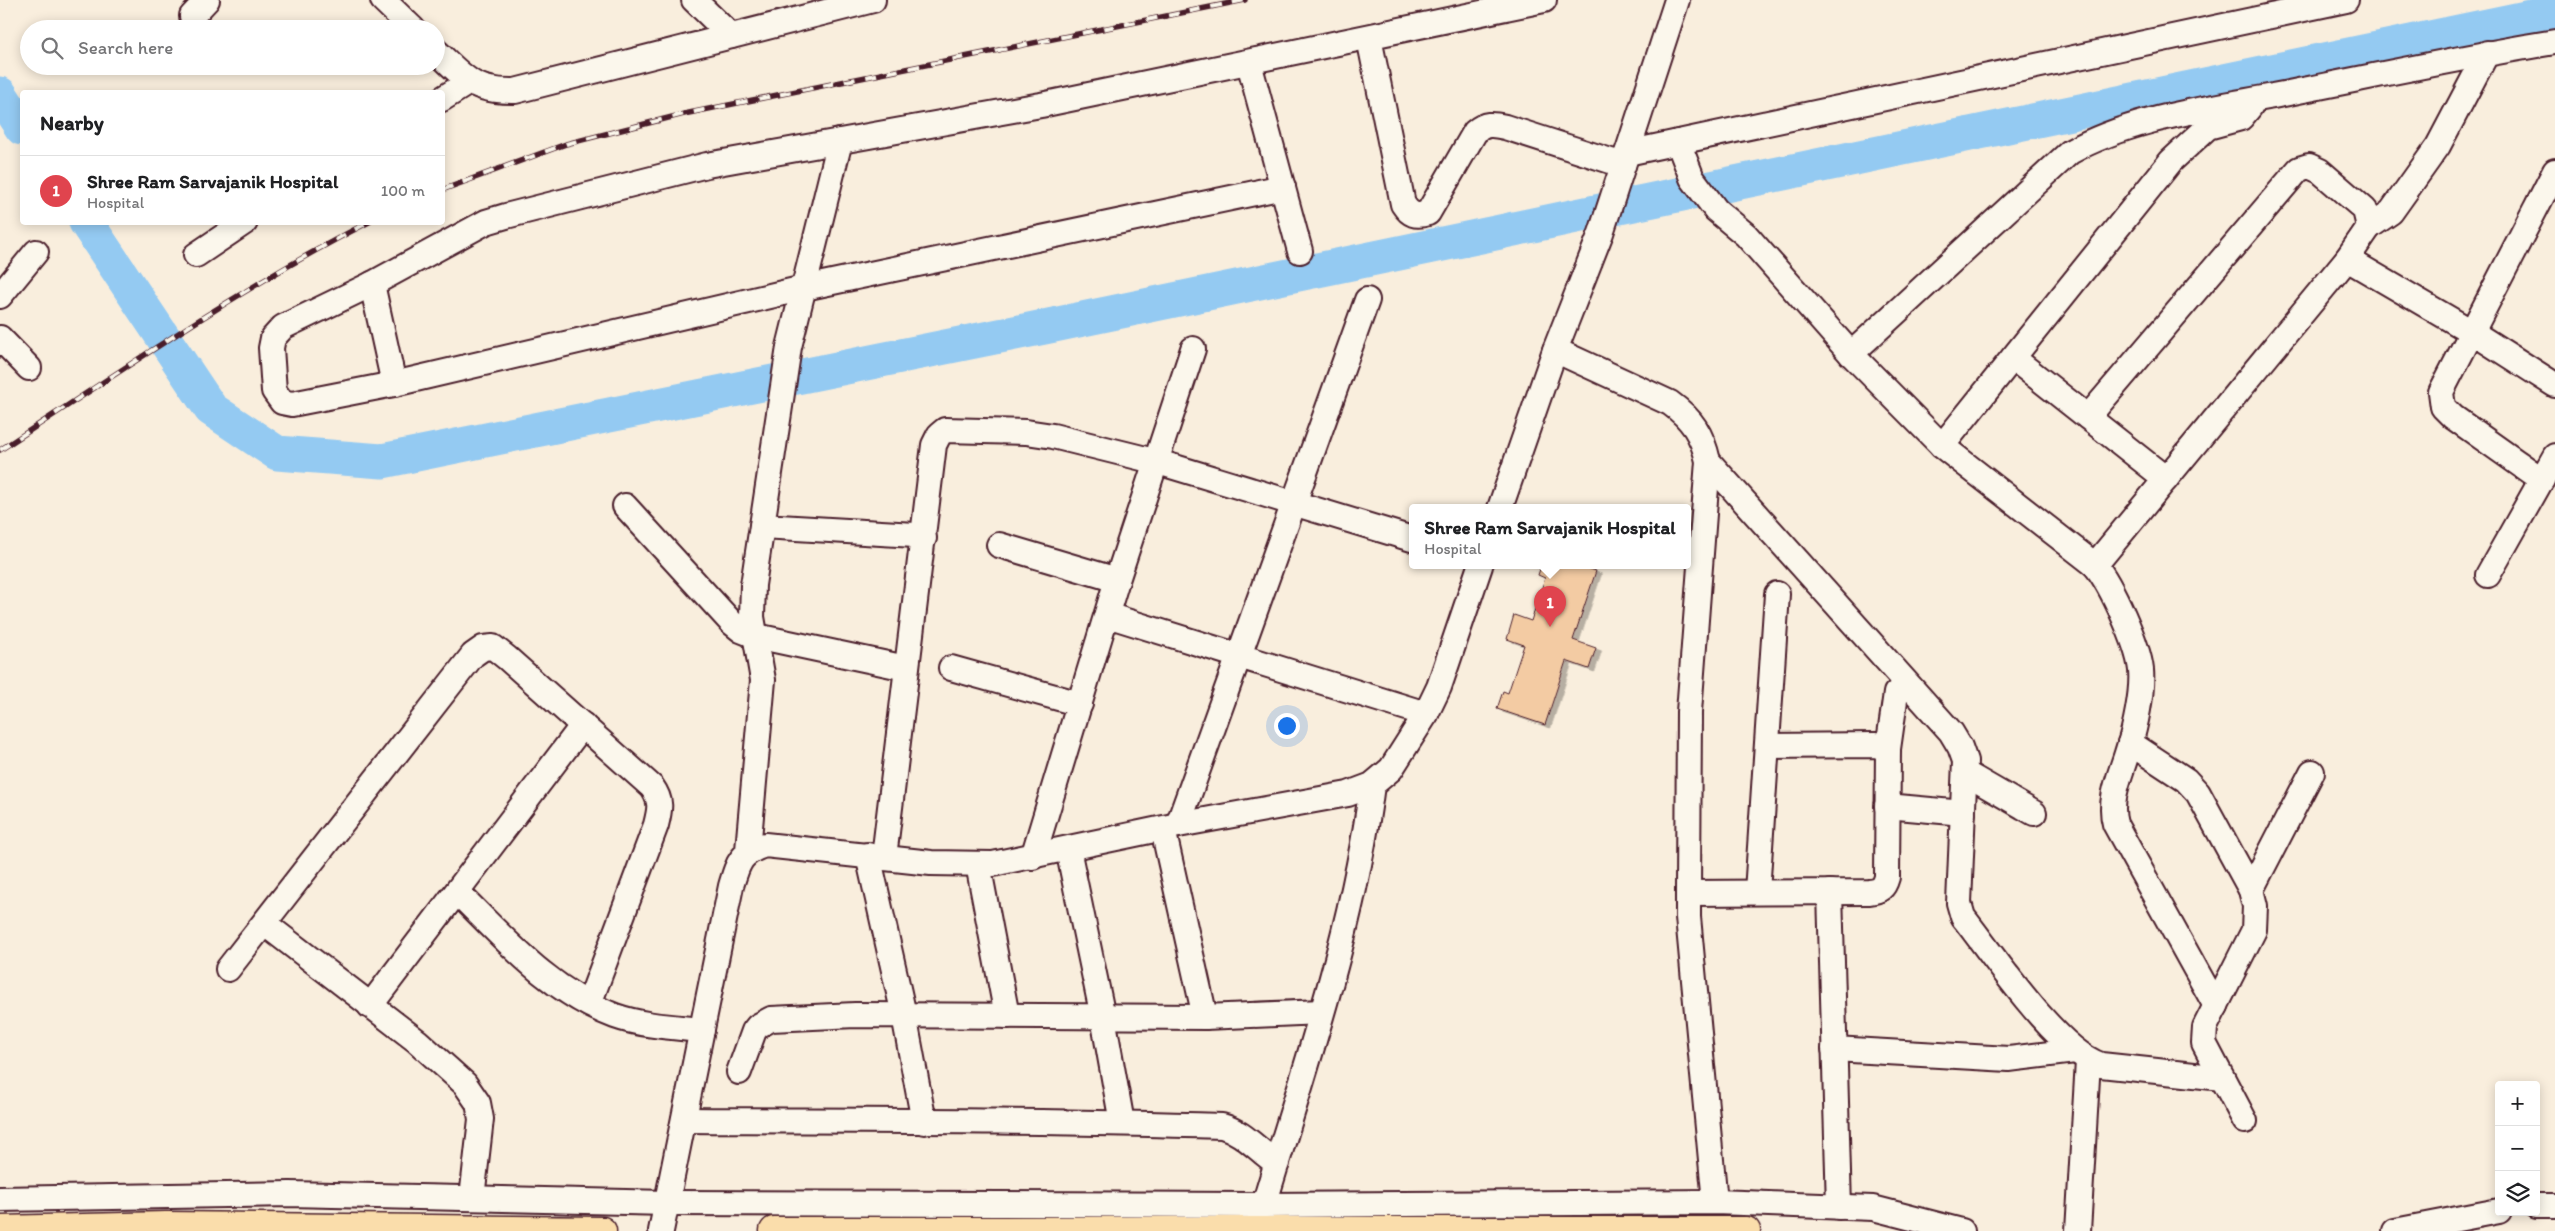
<!DOCTYPE html>
<html lang="en">
<head>
<meta charset="utf-8">
<style>
  body { margin:0; font-family:Itim,sans-serif; background:#f2f2f2; color:#202124 }
  .controls { position:absolute; right:15px; bottom:15px; display:grid; overflow:hidden; border-radius:5px; box-shadow:0 2px 12px #0003 }
  .controls button { width:45px; height:45px; display:grid; place-items:center; padding:0; border:0; border-bottom:1px solid #e0e0e0; background:#fff; color:#202124; font:25px sans-serif }
  .you { position:absolute; left:1286px; top:725px; width:18px; height:18px; margin:-12px; border:4px solid #fff; border-radius:50%; background:#1a73e8; box-shadow:0 0 0 8px #1a73e833 }
  .badge { display:grid; place-items:center; width:32px; height:32px; border-radius:50%; background:#d1495b; color:#fff; font-size:16px; font-weight:700 }
  .pin { position:absolute; translate:-50% -41px; filter:drop-shadow(0 1px 2px #0008) }
  .pin::after { content:''; position:absolute; top:26px; width:18px; height:15px; background:inherit; clip-path:polygon(0 0,100% 0,50% 100%) }
  .popup { position:absolute; left:1409px; top:504px; width:282px; height:65px; box-sizing:border-box; display:grid; place-content:center; border-radius:5px; background:#fff; filter:drop-shadow(0 1px 4px #0005); font-size:16px; white-space:nowrap; color:#757577 }
  .popup b { font-size:19px; color:#202124 }
  .popup::after { content:''; position:absolute; left:50%; top:100%; margin-left:-10px; border:10px solid transparent; border-top-color:#fff }
  .list { margin:0; padding:0; list-style:none }
  h2 { display:flex; justify-content:space-between; align-items:center; height:65px; margin:0; padding:0 20px; font-size:21px }
  h2 small { font-size:16px; font-weight:400; color:#757577 }
  .list li { display:grid; grid-template-columns:32px 1fr auto; gap:15px; align-items:center; box-sizing:border-box; height:70px; padding:0 20px; border-top:1px solid #e0e0e0 }
  .list b { display:block; font-size:19px; white-space:nowrap }
  .list p { margin:0; font-size:16px; white-space:nowrap; color:#757577 }
  .list em { font-size:16px; font-style:normal; color:#757577 }
  .icon { flex:none; width:28px; height:28px; fill:none; stroke:currentColor; stroke-width:2; stroke-linecap:round; stroke-linejoin:round }
  .map { position:relative; flex:none; width:2555px; height:1231px; overflow:hidden }
  .search { position:absolute; background:#fff; box-shadow:0 2px 12px #0003; left:20px; top:20px; width:425px; height:55px; display:flex; align-items:center; gap:12px; box-sizing:border-box; padding:0 18px; border-radius:28px; color:#757577; font-size:19px }
  .panel { position:absolute; background:#fff; box-shadow:0 2px 12px #0003; left:20px; top:90px; width:425px; height:135px; border-radius:5px }
  .map>svg:first-child { display:block }
  .lines { fill:none; stroke-linecap:round; stroke-linejoin:round }
  .river { stroke:#94caf2; stroke-width:35 }
  .building { fill:#f3cba3; stroke:#4a1f2b; filter:url(#shadow) }
  .minor-casing { stroke:#4a1f2b; stroke-width:28 }
  .highway-casing { stroke:#4a1f2b; stroke-width:31 }
  .minor { stroke:#fbf7ec; stroke-width:24 }
  .highway { stroke:#faddab; stroke-width:28 }
  .rail-casing { stroke:#4a1f2b; stroke-width:5.5 }
  .rail { stroke:#fbf7ec; stroke-width:4; stroke-dasharray:11; stroke-linecap:butt }
</style>
</head>
<body>
<div class="map">
<svg width="2555" height="1231" viewBox="0 0 2555 1231">
  <defs>
    <filter id="shadow"><feDropShadow dx="5.5" dy="3" stdDeviation="0" flood-color="#0004"/></filter>
  </defs>
  <rect width="100%" height="100%" fill="#f9eedd"/>
  <filter id="ink" filterUnits="userSpaceOnUse"><feTurbulence type="fractalNoise" baseFrequency=".02" numOctaves="2"/><feDisplacementMap in="SourceGraphic" scale="10" xChannelSelector="R" yChannelSelector="G"/><feConvolveMatrix kernelMatrix="1 2 1 2 8 2 1 2 1" color-interpolation-filters="sRGB"/></filter>
  <g filter="url(#ink)">
    <g class="lines">
      <!-- river -->
      <g class="river">
        <polyline points="0,94 22,128"/>
        <polyline points="86,222 211,409 277,453 382,461 1049,326 2555,12"/>
      </g>
    </g>
    <!-- building -->
    <polygon class="building" points="1541,566 1581,566 1596,571 1573,640 1596,648 1589,669 1566,661 1545,725 1497,709 1503,691 1508,693 1524,645 1507,639 1514,615 1531,621 1545,578 1538,575"/>
    <g class="lines">
      <defs>
        <g id="minor">
          <polyline points="383,0 413,29"/>
          <polyline points="694,0 731,36"/>
          <polyline points="192,16 207,0"/>
          <path d="M1369,38L1403,204C1410,215 1416,217 1428,213L1475,132C1485,123 1492,124 1505,127L1623,165"/>
          <path d="M436,51C465,78 473,92 515,91L873,0"/>
          <polyline points="1249,63 1300,251"/>
          <polyline points="442,99 469,82"/>
          <path d="M1678,142L1692,178L1716,210L1746,235L1851,354L1942,446L2095,565C2112,586 2138,644 2141,670C2143,692 2135,729 2128,750C2121,774 2108,799 2115,824L2216,1006"/>
          <polyline points="1627,153 2346,0"/>
          <polyline points="1283,187 804,288 394,384 292,404 282,402 274,391 271,348 273,338 283,327 372,284 486,222 506,216 707,165 1041,105 1544,0"/>
          <polyline points="2369,227 2391,212 2438,146 2487,53"/>
          <polyline points="196,255 245,222"/>
          <polyline points="2347,259 2472,332 2555,385"/>
          <polyline points="372,284 394,384"/>
          <polyline points="0,296 36,252"/>
          <polyline points="0,338 29,368"/>
          <path d="M1555,350L1670,403C1692,419 1702,434 1708,461L1689,712L1688,893V917L1715,1202"/>
          <path d="M1851,354L2070,152C2133,117 2209,109 2278,95C2370,77 2462,57 2555,42"/>
          <polyline points="2013,358 2166,479"/>
          <polyline points="2088,417 2299,169 2309,166 2320,171 2365,210 2369,227 2347,259 2095,565"/>
          <polyline points="1942,446 2171,161 2208,127 2241,118 2250,107"/>
          <path d="M1708,461L1951,732L1960,747L1965,761L1959,903L1963,917C1993,955 2057,1051 2101,1065L2222,1078"/>
          <polyline points="2542,480 2453,417 2443,407 2441,392 2555,171"/>
          <polyline points="625,506 731,622 741,630 756,636 906,668"/>
          <polyline points="1500,508 1555,350 1601,233 1677,0"/>
          <polyline points="762,526 915,535 924,538"/>
          <polyline points="999,545 1117,580"/>
          <polyline points="2488,575 2555,456"/>
          <polyline points="1107,615 1426,714"/>
          <polyline points="951,668 1080,704"/>
          <polyline points="2130,743 2186,780 2198,793 2251,890 2255,906 2254,930 2205,1027 2204,1043 2245,1121"/>
          <polyline points="1888,749 1896,693"/>
          <polyline points="1965,773 2034,813"/>
          <polyline points="1887,806 1963,813"/>
          <polyline points="1178,825 1367,300"/>
          <polyline points="1163,829 1205,1017"/>
          <polyline points="1068,849 1103,1017 1122,1123"/>
          <polyline points="748,850 763,680 752,617 753,585 789,347 840,141"/>
          <polyline points="868,855 904,1015 924,1122"/>
          <polyline points="884,857 934,445 939,435 945,430 1026,432 1053,436 1158,462 1412,539"/>
          <polyline points="1033,857 1117,580 1193,349"/>
          <polyline points="978,864 1007,1016"/>
          <polyline points="2251,890 2312,772"/>
          <path d="M457,892C505,939 550,992 615,1016C643,1026 673,1027 702,1030"/>
          <polyline points="1757,892 1777,594"/>
          <polyline points="1830,892 1839,1207"/>
          <path d="M1688,893L1869,892C1880,891 1884,888 1887,877L1888,749L1876,745L1767,746"/>
          <polyline points="265,924 417,1041 465,1084 478,1103 481,1119 472,1198"/>
          <path d="M228,969L473,655L483,648L493,647L507,658L652,787C662,801 660,809 656,825L589,1004"/>
          <polyline points="370,1006 583,725"/>
          <polyline points="1834,1049 2009,1059 2075,1051"/>
          <polyline points="739,1072 754,1031 758,1026 771,1019 855,1015 1205,1017 1321,1012"/>
          <path d="M684,1120C863,1121 1043,1120 1222,1126C1244,1132 1258,1151 1277,1163"/>
          <polyline points="0,1199 290,1194 667,1203 1264,1205 1715,1202 1873,1208 1962,1231"/>
          <path d="M1264,1205C1305,1067 1354,929 1372,785"/>
          <polyline points="2536,1206 2555,1206"/>
          <path d="M661,1231L731,886C738,863 740,853 765,845L931,863L993,864L1178,825L1348,794L1372,785L1391,769L1426,714L1439,687L1480,566"/>
          <polyline points="2078,1231 2088,1061"/>
          <polyline points="2395,1231 2499,1211"/>
        </g>
        <g id="highway">
          <polyline points="0,1230 166,1226 602,1231"/>
          <polyline points="774,1231 1746,1231"/>
        </g>
      </defs>
      <!-- minor casing -->
      <use href="#minor" class="minor-casing"/>
      <!-- highway casing -->
      <use href="#highway" class="highway-casing"/>
      <!-- minor -->
      <use href="#minor" class="minor"/>
      <!-- highway -->
      <use href="#highway" class="highway"/>
      <defs>
        <g id="rail">
          <polyline points="442,190 566,144 684,114 1245,0"/>
          <path d="M0,450C121,371 240,288 369,222"/>
        </g>
      </defs>
      <!-- rail casing -->
      <use href="#rail" class="rail-casing"/>
      <!-- rail -->
      <use href="#rail" class="rail"/>
    </g>
  </g>
</svg>
<div class="controls">
<button>+</button>
<button>−</button>
<button><svg class="icon" aria-label="layers" viewBox="0 0 24 24"><path d="M12 4l9 5-9 5-9-5zM3 14l9 5 9-5"/></svg></button>
</div>
<div class="you"></div>
<div class="pin badge" style="left:1550px;top:627px;background:#e0444e">1</div>
<div class="popup"><b>Shree Ram Sarvajanik Hospital</b>Hospital</div>
<div class="search"><svg class="icon" aria-label="search" viewBox="0 0 24 24"><circle cx="10" cy="10" r="6"/><path d="M15 15l6 6"/></svg>Search here</div>
<section class="panel">
<h2>Nearby<small></small></h2>
<ul class="list">
<li><span class="badge" style="background:#e0444e">1</span><div><b>Shree Ram Sarvajanik Hospital</b><p>Hospital</p></div><em>100 m</em></li>
</ul>
</section>
</div>
</body>
</html>
